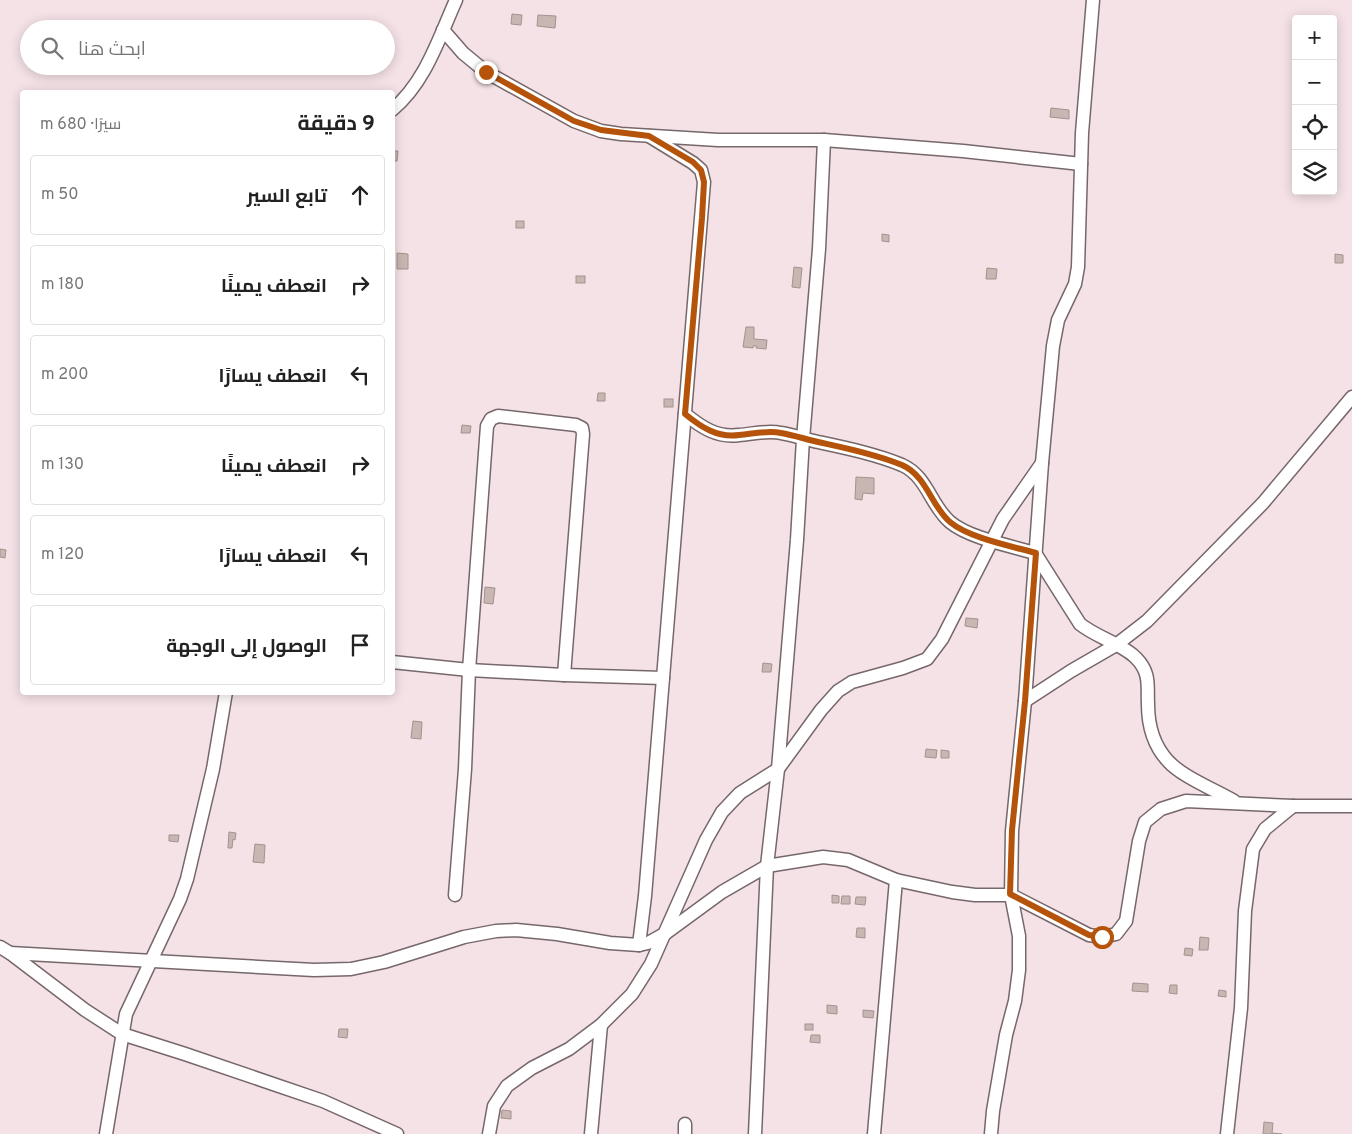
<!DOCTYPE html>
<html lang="ar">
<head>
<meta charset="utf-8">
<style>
  body { margin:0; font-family:Overpass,Cairo,sans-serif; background:#f6f6f6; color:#222; direction:rtl }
  .controls { position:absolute; right:15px; top:15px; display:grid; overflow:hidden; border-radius:5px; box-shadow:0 2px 12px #0003 }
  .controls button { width:45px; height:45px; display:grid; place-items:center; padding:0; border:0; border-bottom:1px solid #e0e0e0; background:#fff; color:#222; font:25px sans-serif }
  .stop { position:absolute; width:15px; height:15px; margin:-11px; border:4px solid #b45309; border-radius:50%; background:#fff }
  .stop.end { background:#b45309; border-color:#fff; box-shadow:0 1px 5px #0008 }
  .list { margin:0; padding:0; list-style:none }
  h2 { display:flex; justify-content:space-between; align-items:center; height:65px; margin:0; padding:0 20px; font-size:21px }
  h2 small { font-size:16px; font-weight:400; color:#767676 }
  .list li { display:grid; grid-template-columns:32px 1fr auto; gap:15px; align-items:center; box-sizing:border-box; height:80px; margin:0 10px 10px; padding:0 10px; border:1px solid #e0e0e0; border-radius:5px }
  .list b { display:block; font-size:19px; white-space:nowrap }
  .list em { font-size:16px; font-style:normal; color:#767676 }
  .icon { flex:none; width:28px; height:28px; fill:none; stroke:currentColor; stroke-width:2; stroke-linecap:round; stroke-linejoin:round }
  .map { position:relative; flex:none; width:1352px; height:1134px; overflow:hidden; direction:ltr }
  .search { position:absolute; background:#fff; box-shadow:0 2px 12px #0003; left:20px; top:20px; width:375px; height:55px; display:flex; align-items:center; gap:12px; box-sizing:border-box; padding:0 18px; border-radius:28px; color:#767676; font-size:19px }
  .panel { position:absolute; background:#fff; box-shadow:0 2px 12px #0003; left:20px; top:90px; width:375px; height:605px; border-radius:5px; direction:rtl }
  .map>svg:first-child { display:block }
  .building { fill:#c7b6b2; stroke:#a3928f }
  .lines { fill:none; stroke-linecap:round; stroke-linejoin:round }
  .minor-casing { stroke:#76676a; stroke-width:15 }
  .minor { stroke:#fff; stroke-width:12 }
  .route { stroke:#b45309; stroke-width:6 }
</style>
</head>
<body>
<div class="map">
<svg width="1352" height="1134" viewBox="0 0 1352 1134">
  <rect width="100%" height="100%" fill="#f5e2e6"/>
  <!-- building -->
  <g class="building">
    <polygon points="512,14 522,15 521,25 511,24"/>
    <polygon points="538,15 556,16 555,28 537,26"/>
    <polygon points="1051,108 1069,110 1069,119 1050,117"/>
    <polygon points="392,151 398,151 397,161 392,161"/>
    <rect x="516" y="221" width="8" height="7"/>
    <polygon points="882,234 889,235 889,242 882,241"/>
    <polygon points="397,253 408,254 408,269 397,269"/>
    <polygon points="1335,254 1343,255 1343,263 1335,263"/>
    <polygon points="794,267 802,268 800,288 792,287"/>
    <polygon points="987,268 997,269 996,279 986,279"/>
    <rect x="576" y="276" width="9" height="7"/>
    <polygon points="746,327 754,327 754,339 767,340 766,349 756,348 757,346 753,346 753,348 743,347"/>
    <polygon points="598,393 605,393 605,401 597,401"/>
    <rect x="664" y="399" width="9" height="8"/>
    <polygon points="462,425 471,426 470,433 461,433"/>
    <polygon points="856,477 874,478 874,494 863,493 862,500 855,499"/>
    <polygon points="0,549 6,550 5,558 0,557"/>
    <polygon points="485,587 495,588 493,604 484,603"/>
    <polygon points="966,618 978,619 977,628 965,626"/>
    <polygon points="763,663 772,664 771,672 762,672"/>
    <polygon points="413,721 422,722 421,739 411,738"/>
    <polygon points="926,749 937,750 936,758 925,757"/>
    <polygon points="941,750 949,751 949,758 941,758"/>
    <polygon points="229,832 236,833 235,840 233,839 232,848 228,848"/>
    <polygon points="169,835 179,835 178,842 169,841"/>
    <polygon points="255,844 265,845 264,863 253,862"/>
    <polygon points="832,895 839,896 839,903 832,903"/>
    <polygon points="842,896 850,896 850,904 841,904"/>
    <polygon points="856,897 866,897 865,905 855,904"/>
    <polygon points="857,928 865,928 865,938 856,937"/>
    <polygon points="1200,937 1209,938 1208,950 1199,950"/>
    <polygon points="1185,948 1193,949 1192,956 1184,955"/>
    <polygon points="1133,983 1148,984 1148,992 1132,991"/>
    <polygon points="1170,985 1177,985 1177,994 1169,993"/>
    <polygon points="1219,990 1226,991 1226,997 1218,996"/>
    <polygon points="827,1005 837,1006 837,1014 827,1013"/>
    <polygon points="863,1010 874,1011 873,1018 863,1017"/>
    <rect x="805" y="1024" width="8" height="6"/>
    <polygon points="339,1029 348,1029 347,1038 338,1037"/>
    <polygon points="811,1035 820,1035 820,1043 810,1042"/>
    <polygon points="502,1110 511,1111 511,1119 501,1118"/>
    <polygon points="1264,1122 1273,1123 1272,1133 1282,1134 1263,1134"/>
  </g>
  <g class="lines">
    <defs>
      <g id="minor">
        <polyline points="443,30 463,53 486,72 574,121 601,131 621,134 718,140 824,140 963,151 1081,164"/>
        <path d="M392,110C425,83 439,38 456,0"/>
        <path d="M685,414C701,427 717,438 739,435C753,434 767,430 781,433C793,435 805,439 818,442C846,448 875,454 902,465C927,476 931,506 950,522C969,538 1011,546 1035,553L1080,624C1096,637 1124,645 1136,658C1151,673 1147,686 1148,704C1148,725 1154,746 1168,761C1181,776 1215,790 1234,801"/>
        <polyline points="392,662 469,670 564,675"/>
        <polyline points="1025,701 1071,671 1116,645 1147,621 1263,503 1352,397"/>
        <polyline points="455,895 465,769 469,670 487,426 491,419 498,416 576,425 582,428 583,434 564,675 663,678"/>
        <polyline points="639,945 645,896 663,678 704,182 701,170 693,163 649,136"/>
        <polyline points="0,947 10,953 85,1010 122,1034 185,1054 323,1101 397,1134"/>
        <polyline points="10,953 314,970 351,969 384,962 464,937 496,931 516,930 557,934 610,943 639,945 648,943 666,933 722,892 767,866 823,857 848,860 896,880 952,892 975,895 1011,895 1089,935 1102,937 1116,934 1126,921 1139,841 1145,822 1161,809 1186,801 1293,806 1352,806"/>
        <polyline points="106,1134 126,1014 180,899 187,879 213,769 226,692"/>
        <polyline points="489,1134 494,1106 507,1086 532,1068 569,1049 601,1025 632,994 651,964 706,840 722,812 740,793 778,769 821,710 838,691 852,682 903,668 927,659 942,639 1003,519 1042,463"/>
        <polyline points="591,1134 601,1025"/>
        <polyline points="685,1134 685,1124"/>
        <polyline points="755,1134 767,866 778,769 797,540 803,439 819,249 824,140"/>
        <polyline points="874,1134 896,880"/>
        <polyline points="991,1134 993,1111 1006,1035 1015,1001 1019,970 1019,936 1011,895 1012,831 1025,701 1042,463 1053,346 1058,320 1075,284 1078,267 1082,133 1093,0"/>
        <polyline points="1227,1134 1241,1008 1245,911 1253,849 1265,829 1293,806"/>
      </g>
    </defs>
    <!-- minor casing -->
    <use href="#minor" class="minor-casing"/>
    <!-- minor -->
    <use href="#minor" class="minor"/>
  </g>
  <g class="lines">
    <!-- route -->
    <path class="route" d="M486,72L574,121L601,130L649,136L693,162L701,170L704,182L702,218L685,414C701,427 717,438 739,435C753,434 767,430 781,433C793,435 805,439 818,442C845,448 875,454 902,465C927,476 931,506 950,522C969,538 1011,546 1036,553L1025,701L1012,830L1010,894L1089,935L1102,937"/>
  </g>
</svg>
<div class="controls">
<button>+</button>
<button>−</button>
<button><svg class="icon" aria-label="locate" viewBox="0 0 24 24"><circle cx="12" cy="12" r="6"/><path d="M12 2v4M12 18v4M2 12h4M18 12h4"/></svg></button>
<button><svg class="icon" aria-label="layers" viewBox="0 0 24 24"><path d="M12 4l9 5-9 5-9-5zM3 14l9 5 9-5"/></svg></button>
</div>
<div class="stop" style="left:1102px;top:937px"></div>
<div class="stop end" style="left:486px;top:72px"></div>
<div class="search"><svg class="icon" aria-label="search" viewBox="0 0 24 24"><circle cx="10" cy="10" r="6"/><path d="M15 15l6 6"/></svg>ابحث هنا</div>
<section class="panel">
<h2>9 دقيقة<small>سيرًا · 680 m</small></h2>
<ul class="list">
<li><svg class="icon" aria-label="ahead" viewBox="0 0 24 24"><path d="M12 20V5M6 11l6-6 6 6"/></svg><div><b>تابع السير</b></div><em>50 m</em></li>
<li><svg class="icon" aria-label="right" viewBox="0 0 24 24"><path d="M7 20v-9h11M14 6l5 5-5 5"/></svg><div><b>انعطف يمينًا</b></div><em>180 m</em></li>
<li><svg class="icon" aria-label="left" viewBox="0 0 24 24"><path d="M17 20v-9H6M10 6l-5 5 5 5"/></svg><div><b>انعطف يسارًا</b></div><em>200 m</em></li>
<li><svg class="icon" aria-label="right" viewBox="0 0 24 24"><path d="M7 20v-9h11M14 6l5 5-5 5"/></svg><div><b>انعطف يمينًا</b></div><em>130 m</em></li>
<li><svg class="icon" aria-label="left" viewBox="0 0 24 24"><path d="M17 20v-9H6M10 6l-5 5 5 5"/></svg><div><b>انعطف يسارًا</b></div><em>120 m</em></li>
<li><svg class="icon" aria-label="arrive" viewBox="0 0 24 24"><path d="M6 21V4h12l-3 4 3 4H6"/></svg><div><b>الوصول إلى الوجهة</b></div></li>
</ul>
</section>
</div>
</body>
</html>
